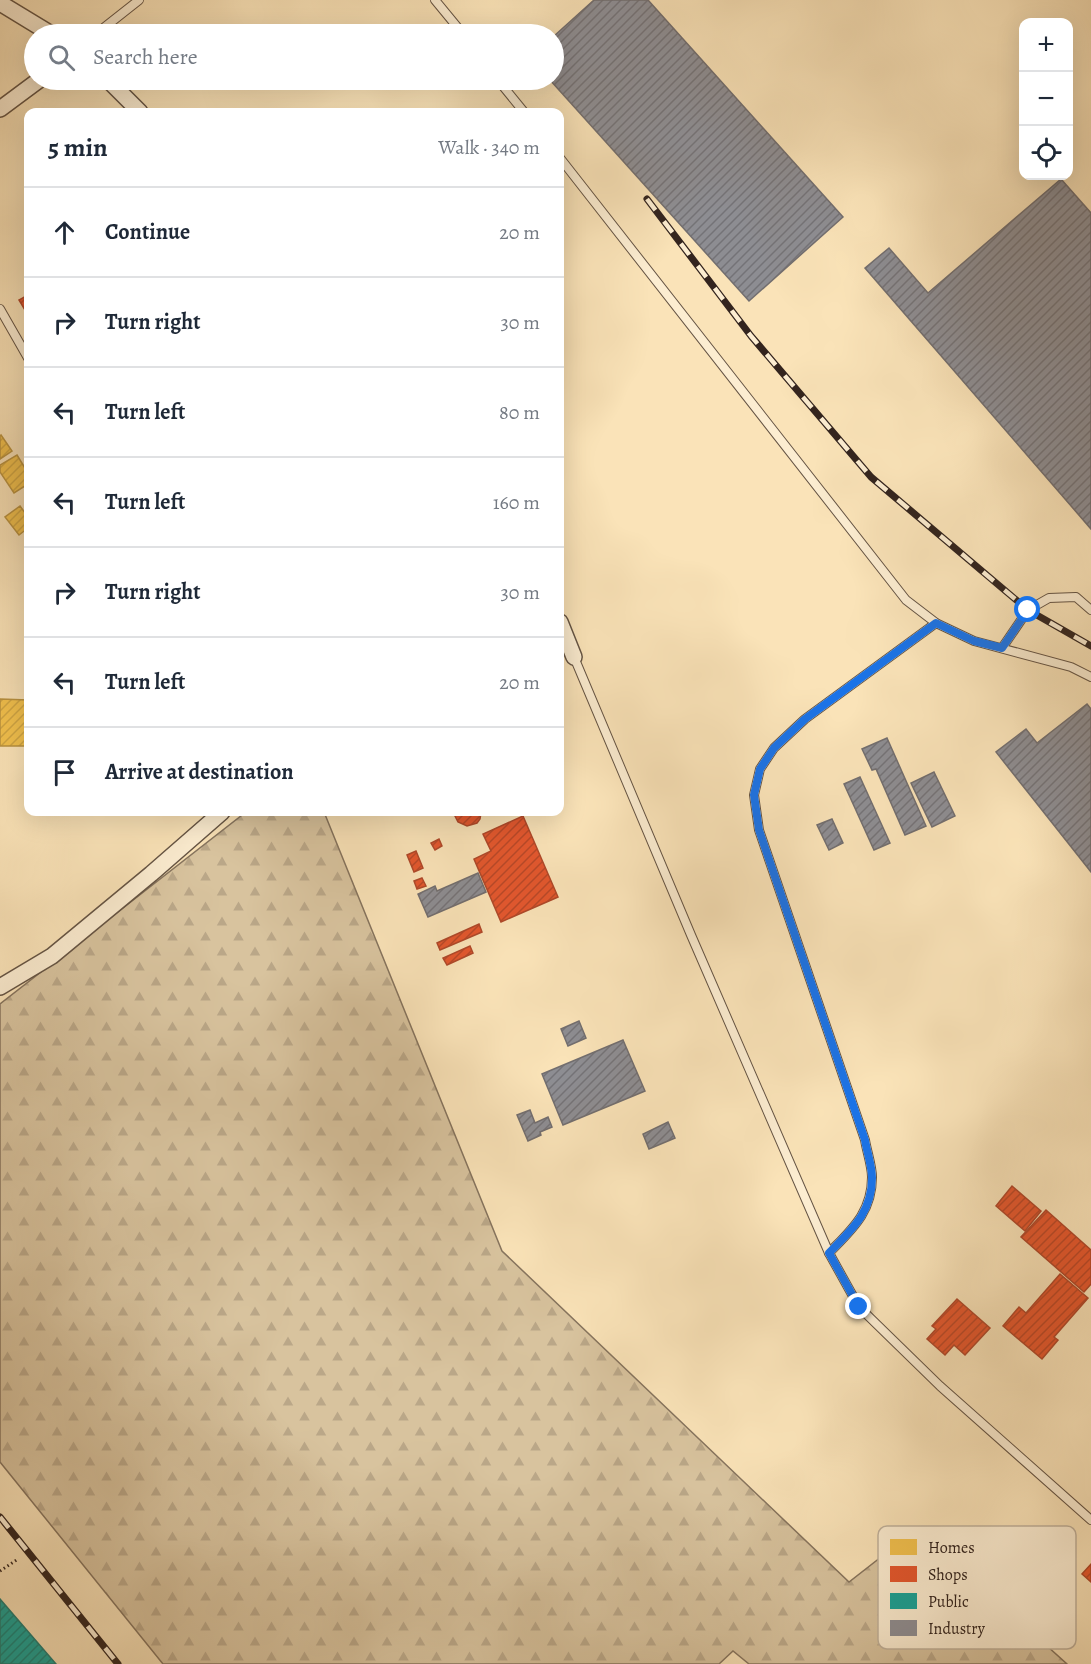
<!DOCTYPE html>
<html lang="en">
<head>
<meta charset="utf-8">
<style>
  body { margin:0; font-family:Alegreya,serif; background:#f6f6f7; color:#1f2937 }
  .controls { position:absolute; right:18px; top:18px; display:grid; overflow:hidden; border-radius:12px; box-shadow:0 6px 24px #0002 }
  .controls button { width:54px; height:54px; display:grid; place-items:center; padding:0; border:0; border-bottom:2px solid #e0e1e3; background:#fff; color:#1f2937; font:30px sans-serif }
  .stop { position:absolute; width:18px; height:18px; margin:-14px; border:4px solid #1a73e8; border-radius:50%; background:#fff }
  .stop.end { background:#1a73e8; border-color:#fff; box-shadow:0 2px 6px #0008 }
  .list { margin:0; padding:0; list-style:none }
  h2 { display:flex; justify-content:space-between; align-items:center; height:78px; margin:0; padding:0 24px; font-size:26px }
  h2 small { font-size:20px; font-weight:400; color:#747a83 }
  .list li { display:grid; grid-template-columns:39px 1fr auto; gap:18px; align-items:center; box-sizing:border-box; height:90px; padding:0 24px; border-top:2px solid #e0e1e3 }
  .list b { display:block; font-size:22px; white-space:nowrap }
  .list em { font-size:20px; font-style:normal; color:#747a83 }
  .icon { flex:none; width:33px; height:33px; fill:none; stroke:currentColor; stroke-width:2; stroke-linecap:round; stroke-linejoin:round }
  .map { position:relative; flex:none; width:1091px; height:1664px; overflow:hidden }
  .search { position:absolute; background:#fff; box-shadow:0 6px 24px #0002; left:24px; top:24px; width:540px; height:66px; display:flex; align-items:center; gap:15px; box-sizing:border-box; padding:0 21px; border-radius:33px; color:#747a83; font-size:22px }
  .panel { position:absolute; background:#fff; box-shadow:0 6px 24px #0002; left:24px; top:108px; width:540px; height:708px; border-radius:12px }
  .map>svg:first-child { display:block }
  .forest { fill:url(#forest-firs); stroke:#86745e; stroke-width:1.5 }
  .homes { fill:url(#homes-hatch); stroke:#b99240; stroke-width:1.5 }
  .shops { fill:url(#shops-hatch); stroke:#af4829; stroke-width:1.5 }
  .public { fill:url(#public-hatch); stroke:#1f7d73; stroke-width:1.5 }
  .industry { fill:url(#industry-hatch); stroke:#726e6f; stroke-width:1.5 }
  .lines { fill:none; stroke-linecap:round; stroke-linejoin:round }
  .service-casing { stroke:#655444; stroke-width:10 }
  .minor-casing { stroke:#655444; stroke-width:18 }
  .path { stroke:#33241e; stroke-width:3; stroke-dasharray:1.5 3; stroke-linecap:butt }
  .service { stroke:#fcedd1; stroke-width:8 }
  .minor { stroke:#fcedd1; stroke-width:15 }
  .rail-casing { stroke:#33241e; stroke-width:7 }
  .rail { stroke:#fcedd1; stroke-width:4.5; stroke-dasharray:14; stroke-linecap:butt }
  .route { stroke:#1a73e8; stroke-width:8 }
  .key { fill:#fcedd1; stroke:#c0b19b; stroke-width:1.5 }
  .key-label { font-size:16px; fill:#33241e }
</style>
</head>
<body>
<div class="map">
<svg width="1091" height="1664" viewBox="0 0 1091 1664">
  <defs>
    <pattern id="forest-firs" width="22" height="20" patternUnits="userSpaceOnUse" patternTransform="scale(1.5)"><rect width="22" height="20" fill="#d8c39e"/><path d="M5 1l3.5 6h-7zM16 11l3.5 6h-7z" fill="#baa788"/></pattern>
    <pattern id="homes-hatch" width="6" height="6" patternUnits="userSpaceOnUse" patternTransform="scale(1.5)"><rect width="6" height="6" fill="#f2c14e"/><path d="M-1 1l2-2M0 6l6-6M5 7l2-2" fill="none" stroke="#d0a644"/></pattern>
    <pattern id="shops-hatch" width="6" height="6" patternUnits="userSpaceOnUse" patternTransform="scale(1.5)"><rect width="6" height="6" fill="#e4572e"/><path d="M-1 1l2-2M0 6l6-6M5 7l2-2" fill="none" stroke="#b94827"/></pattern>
    <pattern id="public-hatch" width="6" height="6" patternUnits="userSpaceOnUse" patternTransform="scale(1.5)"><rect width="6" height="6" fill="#17a398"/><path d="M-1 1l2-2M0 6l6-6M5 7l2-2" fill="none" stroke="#15857b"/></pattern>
    <pattern id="industry-hatch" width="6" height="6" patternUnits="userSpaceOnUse" patternTransform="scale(1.5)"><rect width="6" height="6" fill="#8d8d92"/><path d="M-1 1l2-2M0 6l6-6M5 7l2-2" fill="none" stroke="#747377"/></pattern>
  </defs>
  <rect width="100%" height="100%" fill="#fae3b8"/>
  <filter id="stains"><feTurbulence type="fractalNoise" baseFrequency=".00333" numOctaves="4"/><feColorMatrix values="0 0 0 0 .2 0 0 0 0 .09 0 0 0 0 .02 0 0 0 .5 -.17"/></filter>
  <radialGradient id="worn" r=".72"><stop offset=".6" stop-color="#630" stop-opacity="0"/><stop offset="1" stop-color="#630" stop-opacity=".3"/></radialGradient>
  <!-- forest -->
  <polygon class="forest" points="246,812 324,812 502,1251 849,1582 917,1529 1067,1664 749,1664 733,1651 719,1664 163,1664 0,1462 0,1004"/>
  <!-- homes -->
  <g class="homes">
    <polygon points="1,435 12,451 0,459 0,436"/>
    <polygon points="17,455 28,473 28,484 14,493 0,472 0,465"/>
    <polygon points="20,506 28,517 28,528 19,535 5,517"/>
    <polygon points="0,699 28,700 28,746 0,746"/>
  </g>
  <!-- shops -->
  <g class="shops">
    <polygon points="28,295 28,315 19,300"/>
    <polygon points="455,812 481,812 481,813 480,819 477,823 467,826 458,822 455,816"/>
    <polygon points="523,816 558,897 501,922 474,859 491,851 483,834"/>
    <polygon points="439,839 442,846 435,850 431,843"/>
    <polygon points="416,851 423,868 414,872 407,855"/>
    <polygon points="422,878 426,886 417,889 414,881"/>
    <polygon points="479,924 482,932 440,950 437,943"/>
    <polygon points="470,946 473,953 447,965 443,958"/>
    <polygon points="1012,1186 1041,1211 1025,1231 996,1206"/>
    <polygon points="1046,1210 1091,1250 1091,1284 1084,1292 1021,1237"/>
    <polygon points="1060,1274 1088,1298 1054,1337 1058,1340 1042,1359 1003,1326 1019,1307 1026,1313"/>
    <polygon points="957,1299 990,1328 965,1355 954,1345 945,1355 927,1339 936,1329 932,1326"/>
    <polygon points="1091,1564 1091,1582 1082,1574"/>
  </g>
  <!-- public -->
  <polygon class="public" points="0,1599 56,1664 0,1664"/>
  <!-- industry -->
  <g class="industry">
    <polygon points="594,0 648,0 843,217 749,301 550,80 554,80 554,36"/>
    <polygon points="1061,179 1091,213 1091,529 865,268 889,248 928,293"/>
    <polygon points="1087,704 1091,709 1091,872 996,752 1026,729 1037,743"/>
    <polygon points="887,738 926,826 905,835 876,769 872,770 862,749"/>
    <polygon points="934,772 955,816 932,827 911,783"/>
    <polygon points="860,777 890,843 874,850 844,784"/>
    <polygon points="832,819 843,843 829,850 817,825"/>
    <polygon points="478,873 486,892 428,917 418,894 435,886 437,891"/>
    <polygon points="579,1021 586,1038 568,1046 561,1029"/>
    <polygon points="623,1040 645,1091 563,1125 542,1074"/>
    <polygon points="530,1110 535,1123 548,1117 552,1127 540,1132 541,1135 528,1141 517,1115"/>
    <polygon points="668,1122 675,1138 649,1149 643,1134"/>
  </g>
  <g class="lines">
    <defs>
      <g id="service">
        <polyline points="435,0 463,34"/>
        <polyline points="96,34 139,0"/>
        <polyline points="498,80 524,112"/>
        <polyline points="560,158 906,600 936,623 974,641 1071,667 1091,677"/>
        <polyline points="0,309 28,358"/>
        <polyline points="1002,648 1028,610 1049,598 1076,597 1091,610"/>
        <polyline points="574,657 691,935 829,1253 859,1307 940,1386 1091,1520"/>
        <path d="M829,1253C851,1230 872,1213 872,1177C872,1166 867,1152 865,1140L759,830L754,795L760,769L774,748L805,719L936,623"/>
      </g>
      <g id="minor">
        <polyline points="0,3 51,34"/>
        <polyline points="108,80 140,112"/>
        <polyline points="0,109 39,80"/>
        <polyline points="560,622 574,657"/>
        <polyline points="0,987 52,956 151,874 222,812"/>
      </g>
    </defs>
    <!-- service casing -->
    <use href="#service" class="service-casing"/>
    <!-- minor casing -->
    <use href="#minor" class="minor-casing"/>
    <!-- path -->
    <polyline class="path" points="0,1571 18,1559"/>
    <!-- service -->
    <use href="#service" class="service"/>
    <!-- minor -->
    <use href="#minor" class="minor"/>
    <defs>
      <g id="rail">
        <polyline points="647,199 751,336 871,477 1028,610 1091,646"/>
        <polyline points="0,1517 118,1664"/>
      </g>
    </defs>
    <!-- rail casing -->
    <use href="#rail" class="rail-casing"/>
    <!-- rail -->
    <use href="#rail" class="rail"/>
  </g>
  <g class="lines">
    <!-- route -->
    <path class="route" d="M859,1307L829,1253C851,1230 872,1213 872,1178C872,1166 867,1152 865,1140L759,830L754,795L760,769L774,748L805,719L936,623L974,641L1002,648L1028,610"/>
  </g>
  <!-- legend -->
  <rect x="878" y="1526" width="198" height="123" rx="9" class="key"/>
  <rect x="890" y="1539" width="27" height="16" fill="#f2c14e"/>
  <rect x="890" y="1566" width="27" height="16" fill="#e4572e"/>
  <rect x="890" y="1593" width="27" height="16" fill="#17a398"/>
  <rect x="890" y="1620" width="27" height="16" fill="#8d8d92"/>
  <g class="key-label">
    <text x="928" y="1553">Homes</text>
    <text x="928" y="1580">Shops</text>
    <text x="928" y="1607">Public</text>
    <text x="928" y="1634">Industry</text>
  </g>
  <rect width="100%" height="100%" filter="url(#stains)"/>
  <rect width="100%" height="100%" fill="url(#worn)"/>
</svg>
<div class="controls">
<button>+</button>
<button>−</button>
<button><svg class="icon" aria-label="locate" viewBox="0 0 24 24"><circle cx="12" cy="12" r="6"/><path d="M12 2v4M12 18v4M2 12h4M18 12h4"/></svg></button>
</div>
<div class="stop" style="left:1028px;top:610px"></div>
<div class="stop end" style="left:859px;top:1307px"></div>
<div class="search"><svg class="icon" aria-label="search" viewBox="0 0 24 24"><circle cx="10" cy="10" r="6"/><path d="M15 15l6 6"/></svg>Search here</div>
<section class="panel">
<h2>5 min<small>Walk · 340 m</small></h2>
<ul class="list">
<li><svg class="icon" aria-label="ahead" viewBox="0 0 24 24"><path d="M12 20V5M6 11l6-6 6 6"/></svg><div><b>Continue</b></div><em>20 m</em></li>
<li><svg class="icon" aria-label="right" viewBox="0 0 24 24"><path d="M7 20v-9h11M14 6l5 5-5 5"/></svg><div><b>Turn right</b></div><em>30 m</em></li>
<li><svg class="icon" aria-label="left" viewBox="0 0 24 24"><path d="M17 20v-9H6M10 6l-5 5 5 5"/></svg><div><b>Turn left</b></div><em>80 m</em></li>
<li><svg class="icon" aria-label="left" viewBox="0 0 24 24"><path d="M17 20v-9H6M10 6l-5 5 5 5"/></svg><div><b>Turn left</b></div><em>160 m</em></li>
<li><svg class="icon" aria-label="right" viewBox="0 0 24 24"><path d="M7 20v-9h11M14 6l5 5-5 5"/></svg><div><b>Turn right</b></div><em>30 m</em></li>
<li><svg class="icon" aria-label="left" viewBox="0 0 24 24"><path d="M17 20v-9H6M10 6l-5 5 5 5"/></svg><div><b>Turn left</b></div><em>20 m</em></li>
<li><svg class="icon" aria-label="arrive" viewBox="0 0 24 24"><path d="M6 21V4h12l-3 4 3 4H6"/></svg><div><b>Arrive at destination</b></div></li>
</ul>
</section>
</div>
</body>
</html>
